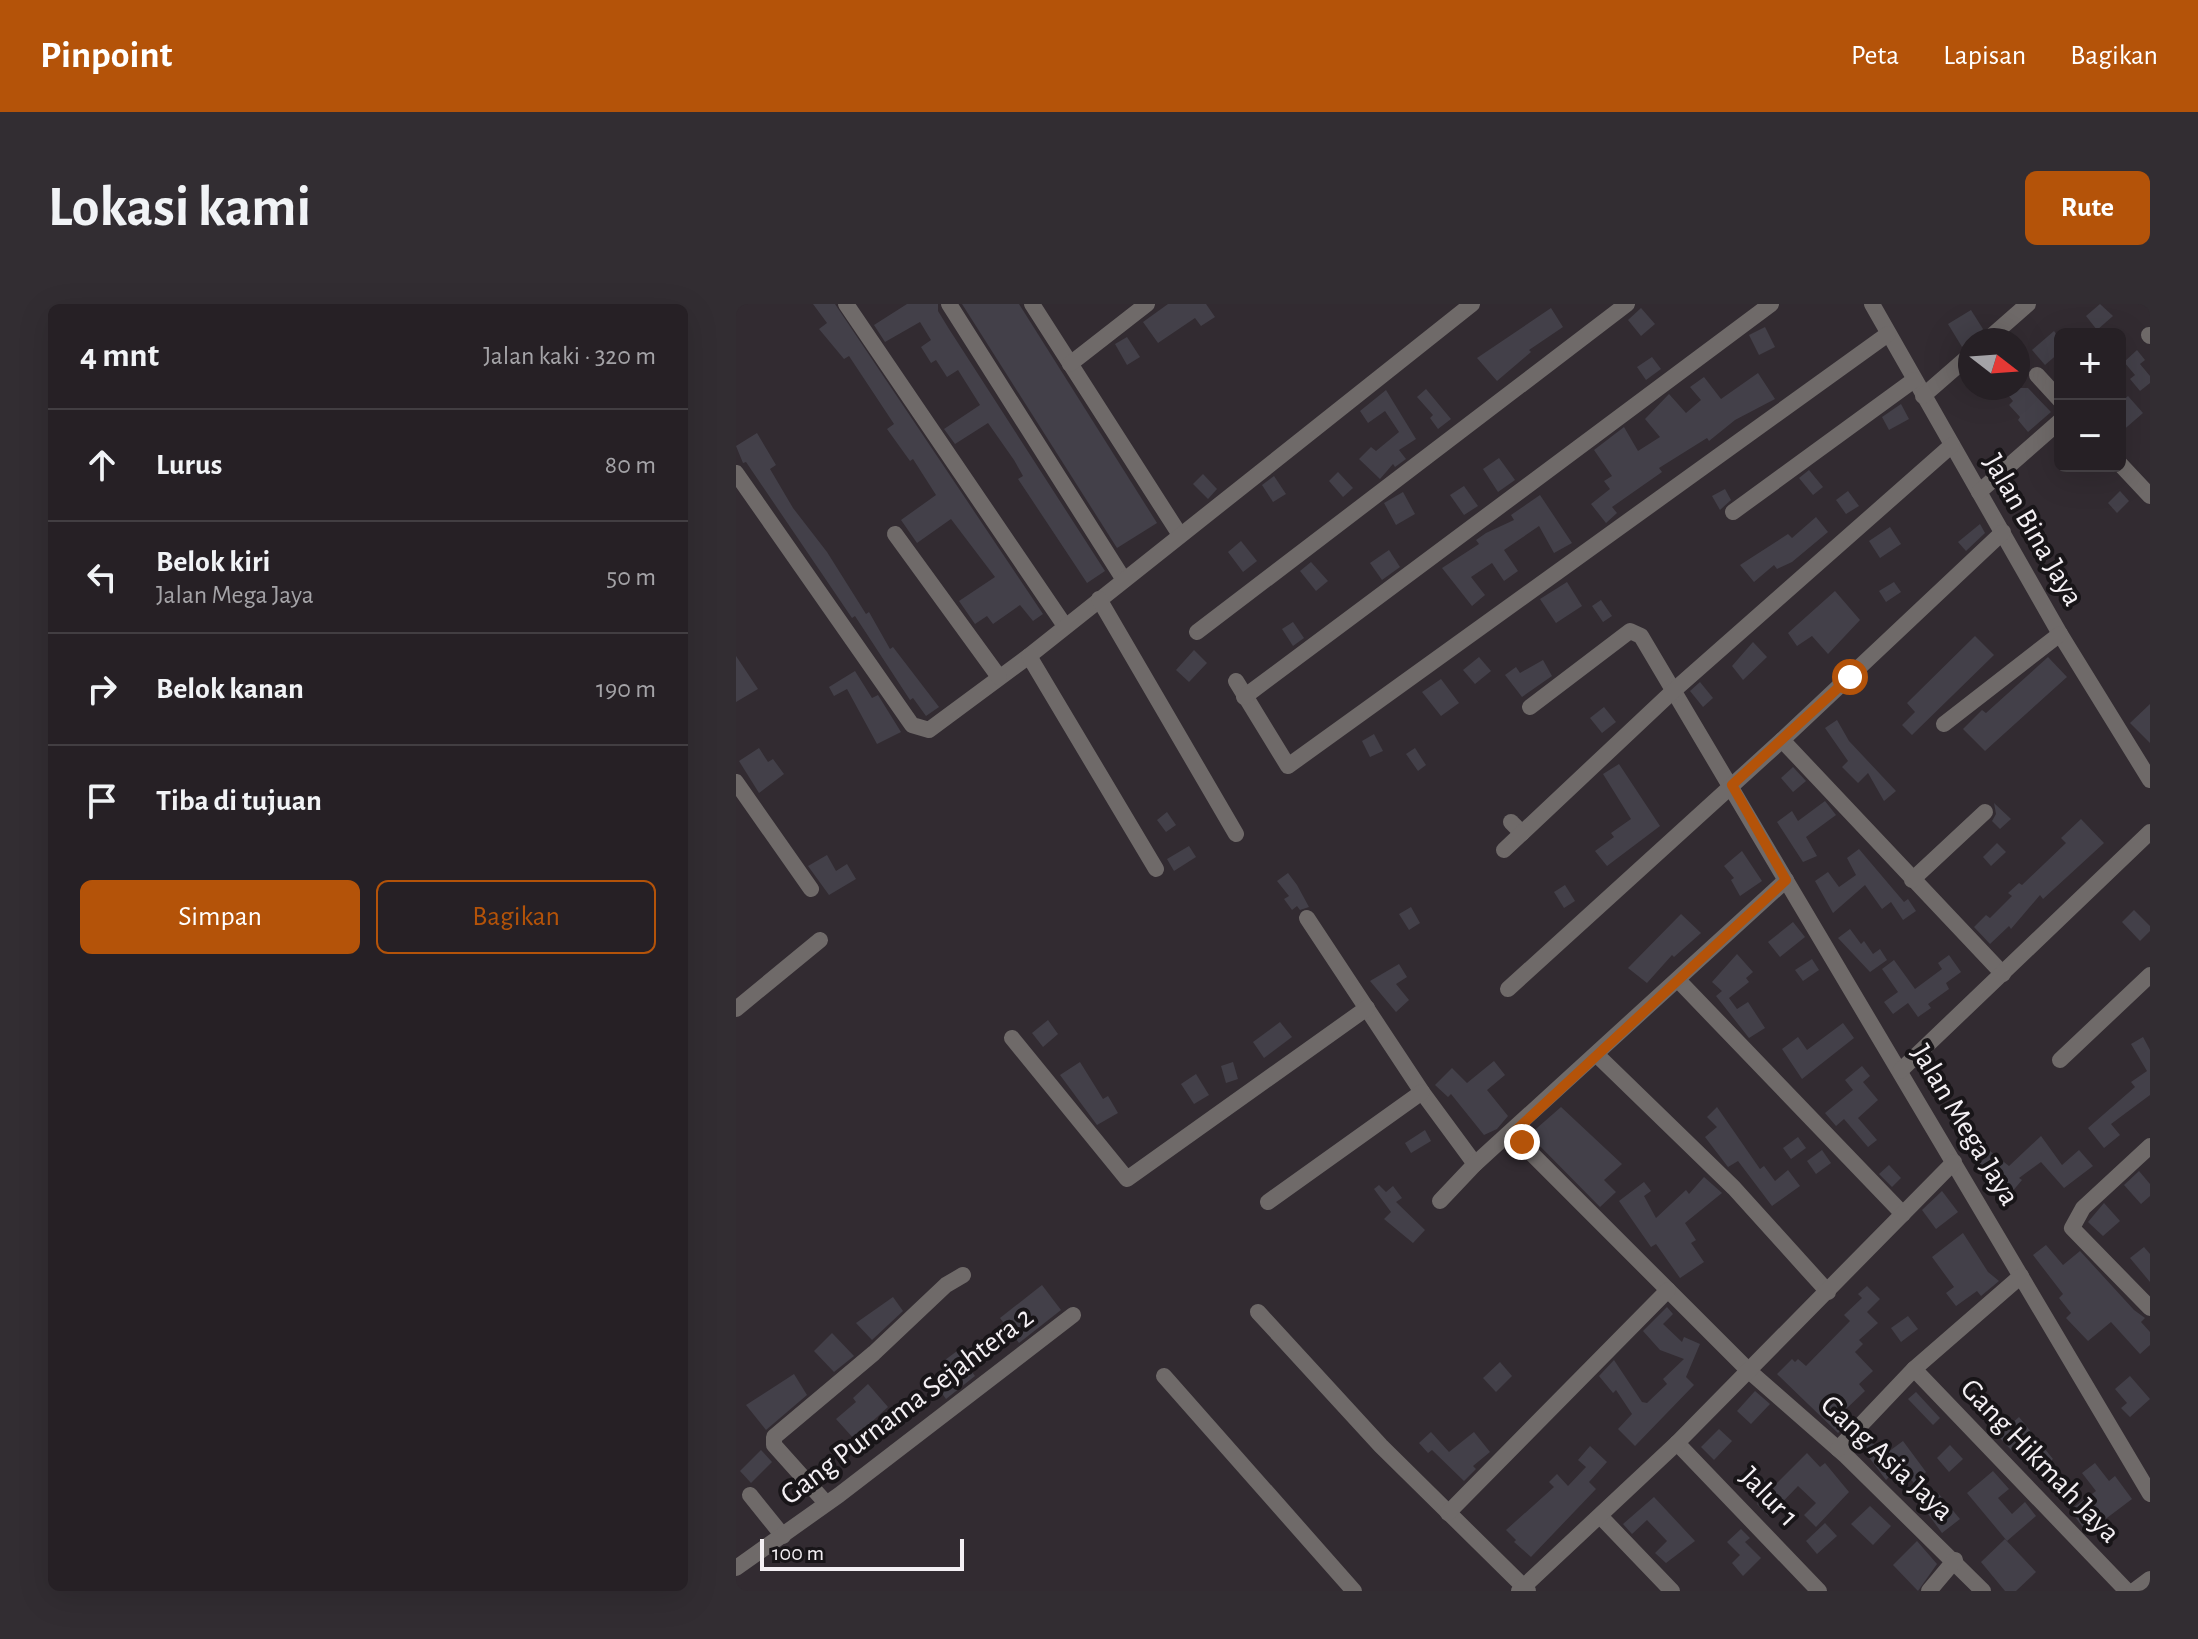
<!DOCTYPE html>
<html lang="id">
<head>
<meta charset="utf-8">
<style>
  body { margin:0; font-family:"Alegreya Sans",sans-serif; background:#322d32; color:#f1f3f6 }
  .controls { position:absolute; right:24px; top:24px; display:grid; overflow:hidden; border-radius:12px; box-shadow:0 8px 32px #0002 }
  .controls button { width:72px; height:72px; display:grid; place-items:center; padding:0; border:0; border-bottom:2px solid #423e42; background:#262025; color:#f1f3f6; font:40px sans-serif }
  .compass { position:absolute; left:1222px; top:24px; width:72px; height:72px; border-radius:50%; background:#262025; box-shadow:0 8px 32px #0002; rotate:107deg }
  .scale { position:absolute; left:24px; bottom:20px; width:204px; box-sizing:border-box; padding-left:8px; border:4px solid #f4f0f4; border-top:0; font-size:22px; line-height:28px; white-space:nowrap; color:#f4f0f4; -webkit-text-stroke:6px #181518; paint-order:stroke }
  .stop { position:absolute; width:24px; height:24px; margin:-18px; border:6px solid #b45309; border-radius:50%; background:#fff }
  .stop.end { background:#b45309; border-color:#fff; box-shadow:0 2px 8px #0008 }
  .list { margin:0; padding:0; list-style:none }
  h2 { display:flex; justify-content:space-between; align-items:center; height:104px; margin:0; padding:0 32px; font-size:34px }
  h2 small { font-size:26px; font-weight:400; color:#a4a3a7 }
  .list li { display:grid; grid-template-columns:52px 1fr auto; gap:24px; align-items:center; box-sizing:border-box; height:112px; padding:0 32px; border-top:2px solid #423e42 }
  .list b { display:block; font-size:30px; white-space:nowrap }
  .list p { margin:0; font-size:26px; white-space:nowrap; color:#a4a3a7 }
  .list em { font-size:26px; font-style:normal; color:#a4a3a7 }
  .actions { display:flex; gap:16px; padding:24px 32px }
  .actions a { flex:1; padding:18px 0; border:2px solid #b45309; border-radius:12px; text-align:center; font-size:28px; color:#b45309 }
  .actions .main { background:#b45309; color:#fff }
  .icon { flex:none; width:44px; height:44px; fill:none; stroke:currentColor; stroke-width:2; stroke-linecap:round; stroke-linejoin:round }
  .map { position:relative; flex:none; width:1414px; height:1287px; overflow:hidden; border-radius:12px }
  header { display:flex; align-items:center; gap:48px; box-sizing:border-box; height:112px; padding:0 40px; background:#b45309; color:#fff }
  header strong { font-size:38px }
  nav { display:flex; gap:44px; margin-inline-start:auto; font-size:28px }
  .intro { display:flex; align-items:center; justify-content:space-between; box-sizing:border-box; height:192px; padding:0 48px }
  h1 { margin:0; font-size:56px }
  .button { padding:20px 36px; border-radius:12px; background:#b45309; color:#fff; font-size:28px; font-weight:700 }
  main { display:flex; gap:48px; padding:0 48px }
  aside { flex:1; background:#262025; border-radius:12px; box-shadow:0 8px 32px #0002 }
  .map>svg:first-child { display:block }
  .building { fill:#434049 }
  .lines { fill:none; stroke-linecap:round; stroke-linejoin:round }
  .minor { stroke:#6f6a69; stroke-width:16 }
  .route { stroke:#b45309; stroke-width:10 }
  .labels { text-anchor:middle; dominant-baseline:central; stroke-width:8; stroke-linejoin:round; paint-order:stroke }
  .street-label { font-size:30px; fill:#f4f0f4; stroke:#181518 }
</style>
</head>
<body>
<header>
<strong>Pinpoint</strong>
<nav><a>Peta</a><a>Lapisan</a><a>Bagikan</a></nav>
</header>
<div class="intro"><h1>Lokasi kami</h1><a class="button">Rute</a></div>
<main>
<aside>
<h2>4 mnt<small>Jalan kaki · 320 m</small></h2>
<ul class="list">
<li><svg class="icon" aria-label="ahead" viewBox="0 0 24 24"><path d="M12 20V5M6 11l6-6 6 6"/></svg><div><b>Lurus</b></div><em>80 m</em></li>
<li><svg class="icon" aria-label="left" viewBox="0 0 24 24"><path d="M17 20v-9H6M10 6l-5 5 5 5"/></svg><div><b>Belok kiri</b><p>Jalan Mega Jaya</p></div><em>50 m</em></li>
<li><svg class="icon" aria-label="right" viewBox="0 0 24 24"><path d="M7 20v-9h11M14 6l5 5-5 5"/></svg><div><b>Belok kanan</b></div><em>190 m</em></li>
<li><svg class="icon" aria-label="arrive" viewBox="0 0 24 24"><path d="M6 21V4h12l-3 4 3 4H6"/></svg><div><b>Tiba di tujuan</b></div></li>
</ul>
<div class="actions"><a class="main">Simpan</a><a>Bagikan</a></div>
</aside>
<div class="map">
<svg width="1414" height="1287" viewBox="0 0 1414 1287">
  <rect width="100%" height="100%" fill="#322b31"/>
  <!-- building -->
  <g class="building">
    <polygon points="77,0 99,0 307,310 297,317 284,301 257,320 251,312 239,320 223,297 259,273 215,215 181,239 165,216 200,191 177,155 174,157 151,125 158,120 113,52 108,55 83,25 91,19"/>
    <polygon points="171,0 202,0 202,7 213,25 369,267 351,279 292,190 282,175 287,172 278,156 252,119 219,140 208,125 244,101 222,66 211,73 200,56 195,59 185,43 195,36 184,18 149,38 138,21"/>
    <polygon points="226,0 283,0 421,219 381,244"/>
    <polygon points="432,0 470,0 479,13 465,22 459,14 422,39 407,18"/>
    <polygon points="1364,0 1377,12 1361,26 1350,12"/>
    <polygon points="815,4 827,23 793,46 795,48 761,77 741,54"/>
    <polygon points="905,4 919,20 905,32 892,16"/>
    <polygon points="1235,6 1247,25 1240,34 1226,43 1212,20"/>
    <polygon points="1029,23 1039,43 1023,51 1013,31"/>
    <polygon points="1318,27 1324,35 1324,48 1309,61 1296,46"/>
    <polygon points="391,33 404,53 391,61 379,40"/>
    <polygon points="1401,46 1409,56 1404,60 1414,72 1414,79 1404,87 1394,75 1399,71 1388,58"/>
    <polygon points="916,53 925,65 910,76 901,63"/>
    <polygon points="1022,69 1039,95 999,116 973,137 971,134 923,164 926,168 876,203 881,209 870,219 855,200 874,185 868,177 876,172 858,146 888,123 902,147 924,133 909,115 933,90 950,109 965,96 954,83 968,73 985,95"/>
    <polygon points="1266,84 1292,84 1315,108 1292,128 1282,116 1284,113 1273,101 1277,97"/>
    <polygon points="690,85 715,115 702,125 694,114 697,111 681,93"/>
    <polygon points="650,86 680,135 663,146 670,155 659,163 657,160 644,175 623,155 635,143 640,147 663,128 649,107 632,119 624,107"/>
    <polygon points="1392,92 1407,109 1384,129 1384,99"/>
    <polygon points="1165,100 1173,115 1153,126 1146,113"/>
    <polygon points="21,129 40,161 34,165 57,204 91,248 130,310 133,308 154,345 157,343 203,403 190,412 177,394 174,396 119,312 116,314 10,158 7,159 0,142"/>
    <polygon points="763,154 779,176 762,188 747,165"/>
    <polygon points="1073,166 1087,183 1077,191 1063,174"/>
    <polygon points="602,168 617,184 607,193 593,177"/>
    <polygon points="467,170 481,185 472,195 457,180"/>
    <polygon points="538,172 550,190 537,198 526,181"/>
    <polygon points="728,182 742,202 728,211 714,191"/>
    <polygon points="989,185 995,196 984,206 976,192"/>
    <polygon points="1112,187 1123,202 1110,210 1100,196"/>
    <polygon points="1384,187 1393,197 1381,209 1372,199"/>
    <polygon points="667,188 679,210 660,221 648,199"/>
    <polygon points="804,191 836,239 818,249 803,222 768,246 782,267 768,277 756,259 735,273 749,291 736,302 706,264 743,240 740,236 750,229 778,216 775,211"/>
    <polygon points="1080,213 1092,228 1056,258 1041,265 1038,261 1018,278 1004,261 1052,230 1056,234"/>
    <polygon points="1244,220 1249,229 1230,247 1222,238"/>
    <polygon points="1154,223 1165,240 1144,254 1133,237"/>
    <polygon points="505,237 521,257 507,268 492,248"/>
    <polygon points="653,246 664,263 646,276 634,259"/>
    <polygon points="575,258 592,277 580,287 564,267"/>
    <polygon points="831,278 846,302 820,319 804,295"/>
    <polygon points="1158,278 1165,288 1150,298 1143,287"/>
    <polygon points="1099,287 1124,316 1092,350 1076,332 1061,342 1052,329"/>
    <polygon points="865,296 876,312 867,318 856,302"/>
    <polygon points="557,318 568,334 557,342 546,325"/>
    <polygon points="1239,332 1258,351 1176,431 1166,421 1179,408 1171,399"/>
    <polygon points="1017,338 1031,353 1007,376 996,362"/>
    <polygon points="458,346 471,359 453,378 440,366"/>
    <polygon points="0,352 22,385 0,398"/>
    <polygon points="743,353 755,367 739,380 727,366"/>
    <polygon points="1312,353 1331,373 1249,447 1227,425 1246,406 1250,409"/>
    <polygon points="807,356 816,372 786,393 769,371 780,363 784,369"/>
    <polygon points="119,367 136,394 142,391 165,428 141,440 111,385 98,392 93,383"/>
    <polygon points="705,375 723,399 705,412 686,388"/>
    <polygon points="964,378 977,394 967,403 954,387"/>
    <polygon points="1414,400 1414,439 1394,419"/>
    <polygon points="868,403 880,418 866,429 854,414"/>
    <polygon points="1101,416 1113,437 1160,487 1148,497 1132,469 1122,479 1106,463 1112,457 1089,424"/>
    <polygon points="638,430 647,447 634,453 626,437"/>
    <polygon points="23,444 32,458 37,455 48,470 23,489 3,457"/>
    <polygon points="679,444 690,461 682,467 670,450"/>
    <polygon points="883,460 924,522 871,562 859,547 878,533 875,529 895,515 867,470"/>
    <polygon points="1057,463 1070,477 1057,488 1045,474"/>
    <polygon points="1089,497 1100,511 1070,533 1081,552 1067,558 1041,518 1056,507 1062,517"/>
    <polygon points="1258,499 1275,515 1264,525 1256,517 1260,510"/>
    <polygon points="431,508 440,521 430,528 421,516"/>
    <polygon points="1345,515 1368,539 1307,595 1304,591 1275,625 1273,622 1254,640 1238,623 1250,611 1254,614 1276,592 1272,589 1283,579 1286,581 1330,539 1325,534"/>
    <polygon points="1261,539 1270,548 1255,562 1247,553"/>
    <polygon points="453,542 460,553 438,567 431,555"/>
    <polygon points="1123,545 1168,598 1172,595 1180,607 1167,616 1155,598 1146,605 1129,581 1097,609 1079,577 1092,568 1103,583 1120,571 1111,554"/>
    <polygon points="1006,547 1026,577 1004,592 995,576 998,574 988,562"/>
    <polygon points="91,551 100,567 111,560 120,575 93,591 72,562"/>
    <polygon points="552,569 561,581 573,603 564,606 561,602 556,606 548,595 553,592 541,577"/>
    <polygon points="829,581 839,597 828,604 818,588"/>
    <polygon points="675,603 684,619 673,626 663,610"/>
    <polygon points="1398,606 1414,622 1414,627 1404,637 1386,618"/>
    <polygon points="945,610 965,629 938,653 936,651 911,679 892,664"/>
    <polygon points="1057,618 1069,633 1044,653 1032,638"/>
    <polygon points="1114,625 1125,640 1128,637 1137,650 1144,645 1151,656 1134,668 1102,634"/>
    <polygon points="1001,650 1017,668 1010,674 1013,678 993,694 1001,705 1012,698 1029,724 1013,734 980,692 986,687 976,678"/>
    <polygon points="1213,651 1225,668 1210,679 1213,685 1192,700 1195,704 1182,713 1172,699 1157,710 1148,698 1162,688 1146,665 1158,656 1179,685 1206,665 1202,659"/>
    <polygon points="1076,655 1083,666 1067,677 1059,666"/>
    <polygon points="663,660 671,673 660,680 673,696 660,708 634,677"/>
    <polygon points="312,716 322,730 307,743 296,729"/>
    <polygon points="544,718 556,733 528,754 517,738"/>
    <polygon points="1107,719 1118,734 1066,775 1046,745 1062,733 1071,746"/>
    <polygon points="1407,733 1414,746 1414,791 1375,820 1384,831 1368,844 1352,824 1399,783 1395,778 1411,767 1395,740"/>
    <polygon points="758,757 769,771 751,786 772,812 761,825 748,831 715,790 712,793 699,781 716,764 731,779"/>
    <polygon points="344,758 367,795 372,792 382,809 361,821 324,771"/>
    <polygon points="497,758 502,775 490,779 485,762"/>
    <polygon points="1126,762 1134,772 1127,778 1142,796 1122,814 1141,836 1132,843 1108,815 1100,822 1089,809 1117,786 1109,776"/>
    <polygon points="460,770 473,791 458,800 445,780"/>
    <polygon points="825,803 886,860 868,876 880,888 864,903 793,831"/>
    <polygon points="981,803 1024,865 1028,862 1039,877 1052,866 1064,882 1036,902 1002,857 992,863 969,833 981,823 971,813"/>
    <polygon points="689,826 695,837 675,849 669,839"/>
    <polygon points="1305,832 1326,861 1343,846 1357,862 1328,884 1305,858 1283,874 1286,876 1270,895 1239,866 1254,847 1273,862"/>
    <polygon points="1062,833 1070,844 1055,855 1047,844"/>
    <polygon points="1086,846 1095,859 1080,870 1071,857"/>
    <polygon points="1153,861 1165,874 1156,883 1143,870"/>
    <polygon points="1403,867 1414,880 1414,892 1405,900 1388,881"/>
    <polygon points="968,873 986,889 949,919 960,936 955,939 968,958 944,974 920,940 915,943 883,897 908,878 915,887 908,892 920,914 950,886 953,890"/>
    <polygon points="643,881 650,888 657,882 666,894 660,898 689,926 677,939 648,915 655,908 638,885"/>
    <polygon points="1206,887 1222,908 1200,925 1186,906"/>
    <polygon points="1368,899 1384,917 1367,932 1352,918"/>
    <polygon points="1227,929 1252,968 1263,977 1245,992 1241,987 1220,1002 1210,989 1218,983 1196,953"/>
    <polygon points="1310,941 1327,961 1344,947 1398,1006 1409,1014 1405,1018 1414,1028 1414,1041 1404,1050 1375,1018 1352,1037 1330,1014 1335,1009 1323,994 1327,990 1297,951"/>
    <polygon points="1408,943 1414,950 1414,978 1394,954"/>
    <polygon points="306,981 325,1006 283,1039 264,1014"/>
    <polygon points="1131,982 1144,995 1131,1008 1142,1019 1123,1036 1127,1040 1119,1048 1137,1067 1123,1080 1129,1087 1109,1106 1117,1114 1102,1129 1041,1070 1056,1055 1059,1058 1062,1055 1070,1062 1114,1017 1108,1011 1126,994 1122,990"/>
    <polygon points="157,993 167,1007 136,1036 120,1019"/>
    <polygon points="931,1003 937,1010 927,1020 946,1038 948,1033 964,1040 950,1073 958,1081 899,1142 882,1125 896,1110 880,1086 877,1089 863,1072 878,1056 906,1098 911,1099 931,1080 927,1075 948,1055 924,1046 907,1027"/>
    <polygon points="1172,1012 1182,1025 1165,1038 1155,1024"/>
    <polygon points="96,1029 118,1052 98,1068 78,1047"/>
    <polygon points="221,1047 239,1072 210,1095 200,1081 218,1068 209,1056"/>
    <polygon points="764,1058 776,1072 760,1088 747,1074"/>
    <polygon points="58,1070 71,1091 30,1126 10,1101"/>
    <polygon points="1394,1072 1414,1095 1394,1113 1385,1104 1391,1099 1379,1085"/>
    <polygon points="132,1080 152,1103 130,1123 141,1136 128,1146 100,1115 120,1098 117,1094"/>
    <polygon points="1019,1087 1034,1100 1015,1120 1001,1107"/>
    <polygon points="1180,1088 1204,1114 1197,1121 1172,1095"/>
    <polygon points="1283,1113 1317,1155 1304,1167 1280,1142 1276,1147 1262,1132"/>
    <polygon points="983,1125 996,1137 978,1156 965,1143"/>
    <polygon points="695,1128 713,1148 738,1128 754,1148 737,1162 740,1165 728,1177 696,1146 692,1149 683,1139"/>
    <polygon points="1134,1136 1148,1151 1167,1137 1190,1168 1178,1179 1163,1163 1150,1176 1126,1144"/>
    <polygon points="1214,1141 1227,1155 1213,1168 1201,1154"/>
    <polygon points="854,1142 871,1158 853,1178 860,1185 795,1253 778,1238 780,1236 770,1226 818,1183 813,1178 821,1170 832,1182 850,1163 842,1156"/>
    <polygon points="25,1146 36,1158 15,1179 4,1167"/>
    <polygon points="1071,1149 1084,1163 1089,1159 1113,1188 1080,1223 1068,1211 1080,1199 1062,1182 1033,1212 1021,1200 1025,1196 1005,1175 1017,1164 1036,1184"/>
    <polygon points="1359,1159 1373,1177 1379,1172 1396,1195 1351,1229 1334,1206 1360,1187 1346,1169"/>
    <polygon points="1257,1167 1273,1185 1262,1194 1276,1210 1289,1198 1300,1212 1271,1237 1231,1189"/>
    <polygon points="1202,1189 1224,1215 1206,1229 1187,1203"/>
    <polygon points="918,1193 959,1237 930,1259 919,1249 931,1237 911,1216 896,1230 887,1220"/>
    <polygon points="1134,1202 1155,1222 1137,1241 1115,1220"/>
    <polygon points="1089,1219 1101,1232 1081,1250 1070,1237"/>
    <polygon points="1005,1225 1014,1234 1009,1238 1025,1254 1007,1272 996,1259 1004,1251 991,1238"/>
    <polygon points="1269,1235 1300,1268 1280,1287 1269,1287 1245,1258"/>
    <polygon points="1181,1237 1201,1260 1182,1287 1157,1261"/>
  </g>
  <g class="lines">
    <!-- minor -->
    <g class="minor">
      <polyline points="110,0 329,322"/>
      <polyline points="213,0 388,276"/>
      <polyline points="296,0 444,231"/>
      <polyline points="1136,0 1324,330 1414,476"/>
      <polyline points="1413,31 1414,32"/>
      <polyline points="1251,36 1292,0"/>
      <polyline points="334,60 411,0"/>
      <polyline points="1301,71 1324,96"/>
      <polyline points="1187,92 1234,51"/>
      <polyline points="1384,160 1414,192"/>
      <polyline points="0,169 176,421 193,426 293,352 736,0"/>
      <polyline points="1243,188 1324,117"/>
      <polyline points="997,208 1178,76"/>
      <polyline points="159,230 263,373"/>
      <polyline points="363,295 500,530"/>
      <polyline points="461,328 891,0"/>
      <polyline points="293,352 420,565"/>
      <polyline points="500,377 552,462 1152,30"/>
      <polyline points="508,393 1035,0"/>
      <polyline points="794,403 894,327 905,332 1414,1190"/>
      <polyline points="1208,420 1324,330"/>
      <polyline points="1046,436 1267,670"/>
      <polyline points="0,478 75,585"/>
      <polyline points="775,518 786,529"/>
      <polyline points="768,546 936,388 1216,141"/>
      <polyline points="1176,576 1249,508"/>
      <polyline points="571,614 686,788 739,860"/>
      <polyline points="943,677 1167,910"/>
      <polyline points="772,685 1046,436 1267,228"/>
      <polyline points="0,705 84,636"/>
      <polyline points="276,734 391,875 631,704"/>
      <polyline points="862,752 998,884 1092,988"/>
      <polyline points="1324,756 1414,671"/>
      <polyline points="1164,767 1414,528"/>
      <polyline points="776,830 1013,1067 1110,1152 1247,1287"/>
      <polyline points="1414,842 1347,904 1336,924 1414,1004"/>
      <polyline points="704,897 739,860 1050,576"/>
      <polyline points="532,898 686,788"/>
      <polyline points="522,1008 645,1142 792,1287"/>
      <polyline points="1178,1065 1391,1287"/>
      <polyline points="428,1072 618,1287"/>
      <polyline points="941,1139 1083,1287"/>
      <polyline points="1102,1145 1178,1065 1285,972"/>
      <polyline points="14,1191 47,1232"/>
      <polyline points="90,1199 38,1141 38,1133 138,1049 210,981 227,971"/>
      <polyline points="712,1209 932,986"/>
      <polyline points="865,1213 936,1287"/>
      <polyline points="0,1264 103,1191 337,1011"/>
      <polyline points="783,1287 941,1139 1218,858"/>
      <polyline points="1193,1287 1219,1256"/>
      <polyline points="1398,1287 1414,1275"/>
    </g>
  </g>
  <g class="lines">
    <!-- route -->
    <polyline class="route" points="786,838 776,830 1050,576 996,481 1114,373"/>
  </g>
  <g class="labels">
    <!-- street labels -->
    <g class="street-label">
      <text transform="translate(1297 226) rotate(60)">Jalan Bina Jaya</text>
      <text transform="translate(1229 821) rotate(59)">Jalan Mega Jaya</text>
      <text transform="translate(171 1102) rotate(-37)">Gang Purnama Sejahtera 2</text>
      <text transform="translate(1151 1154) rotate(43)">Gang Asia Jaya</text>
      <text transform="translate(1304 1157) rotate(46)">Gang Hikmah Jaya</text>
      <text transform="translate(1033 1193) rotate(46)">Jalur 1</text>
    </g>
  </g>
</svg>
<div class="controls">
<button>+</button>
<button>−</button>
</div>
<svg class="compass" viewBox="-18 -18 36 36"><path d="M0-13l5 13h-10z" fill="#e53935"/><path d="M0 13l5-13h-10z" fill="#a4a3a7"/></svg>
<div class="scale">100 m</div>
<div class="stop" style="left:1114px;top:373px"></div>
<div class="stop end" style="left:786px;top:838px"></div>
</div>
</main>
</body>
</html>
